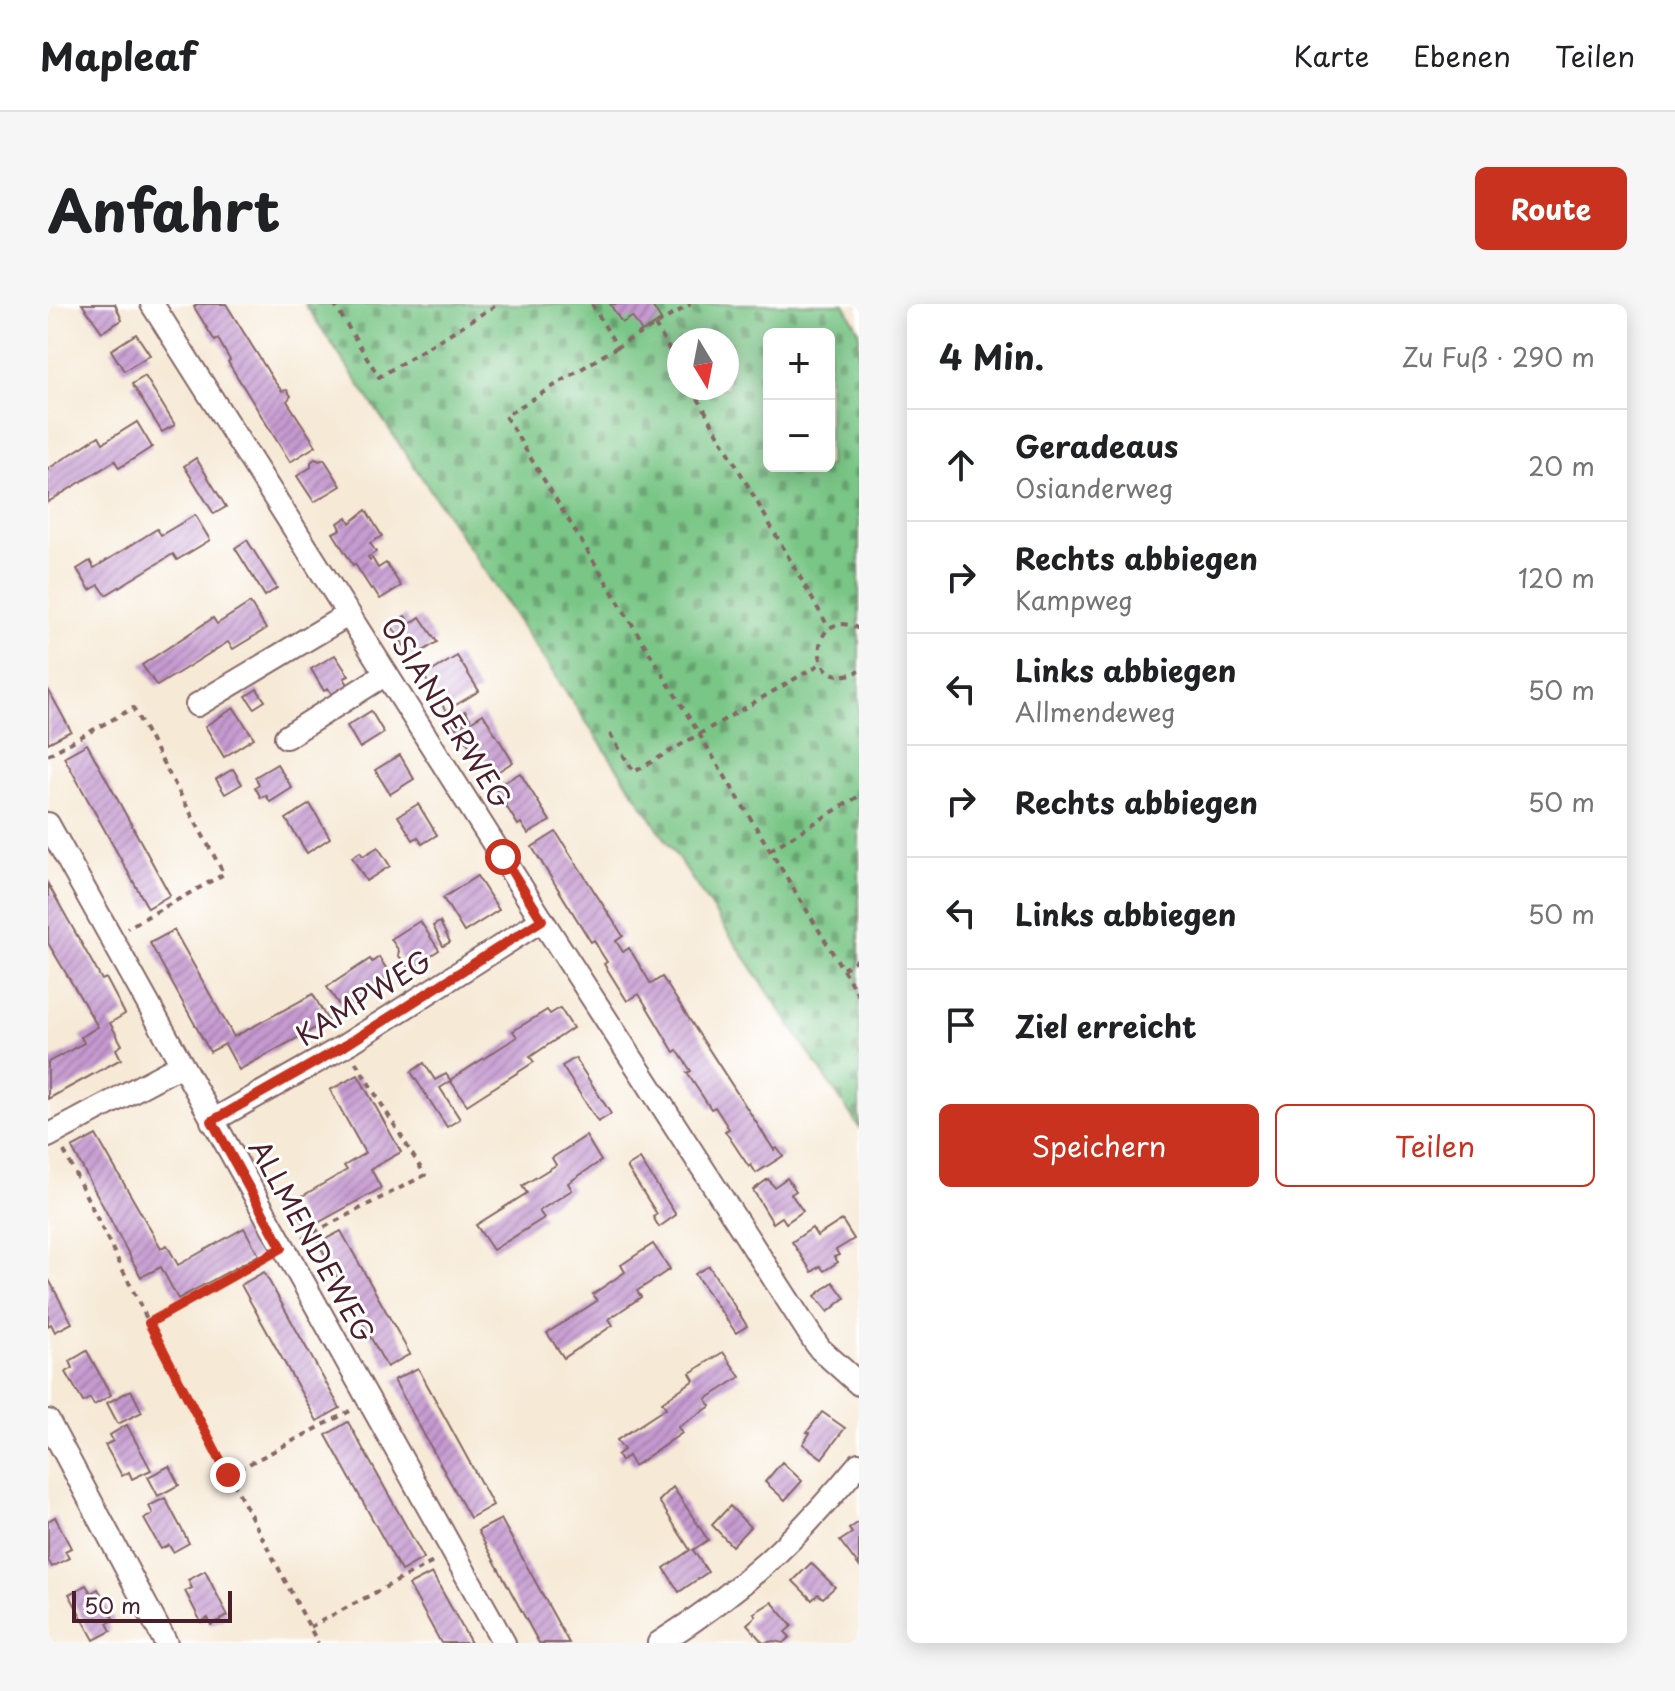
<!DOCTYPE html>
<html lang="de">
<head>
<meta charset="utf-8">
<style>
  body { margin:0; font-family:"Playpen Sans",sans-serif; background:#f6f6f6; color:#202124 }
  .controls { position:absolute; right:24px; top:24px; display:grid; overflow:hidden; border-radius:12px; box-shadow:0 4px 20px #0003 }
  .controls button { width:72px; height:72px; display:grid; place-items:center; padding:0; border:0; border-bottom:2px solid #e0e0e0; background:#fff; color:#202124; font:40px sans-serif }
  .compass { position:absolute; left:619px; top:24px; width:72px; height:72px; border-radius:50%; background:#fff; box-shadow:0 4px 20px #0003; rotate:170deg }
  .scale { position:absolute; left:24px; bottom:20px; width:160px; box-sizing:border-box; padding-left:8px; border:4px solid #4a1f2b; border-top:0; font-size:22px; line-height:28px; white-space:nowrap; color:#4a1f2b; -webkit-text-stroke:6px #fff; paint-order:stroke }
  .stop { position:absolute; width:24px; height:24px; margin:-18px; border:6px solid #c8321e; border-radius:50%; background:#fff }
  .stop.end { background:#c8321e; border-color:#fff; box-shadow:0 2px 8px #0008 }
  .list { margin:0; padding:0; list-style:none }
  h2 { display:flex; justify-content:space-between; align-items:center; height:104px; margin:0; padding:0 32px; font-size:34px }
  h2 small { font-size:26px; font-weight:400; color:#757577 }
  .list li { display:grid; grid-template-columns:52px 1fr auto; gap:24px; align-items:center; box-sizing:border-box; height:112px; padding:0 32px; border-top:2px solid #e0e0e0 }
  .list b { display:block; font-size:30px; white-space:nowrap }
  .list p { margin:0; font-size:26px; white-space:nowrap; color:#757577 }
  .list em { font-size:26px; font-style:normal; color:#757577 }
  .actions { display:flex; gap:16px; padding:24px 32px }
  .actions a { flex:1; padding:18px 0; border:2px solid #c8321e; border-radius:12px; text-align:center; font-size:28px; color:#c8321e }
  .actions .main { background:#c8321e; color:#fff }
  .icon { flex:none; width:44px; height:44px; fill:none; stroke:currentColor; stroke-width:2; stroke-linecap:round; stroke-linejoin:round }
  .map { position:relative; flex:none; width:811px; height:1339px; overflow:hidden; border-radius:12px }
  header { display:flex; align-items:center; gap:48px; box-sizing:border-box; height:112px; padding:0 40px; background:#fff; border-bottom:2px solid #e0e0e0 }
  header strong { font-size:38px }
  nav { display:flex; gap:44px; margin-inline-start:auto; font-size:28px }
  .intro { display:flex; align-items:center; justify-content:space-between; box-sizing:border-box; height:192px; padding:0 48px }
  h1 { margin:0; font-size:56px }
  .button { padding:20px 36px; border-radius:12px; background:#c8321e; color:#fff; font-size:28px; font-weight:700 }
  main { display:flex; gap:48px; padding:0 48px }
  aside { flex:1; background:#fff; border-radius:12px; box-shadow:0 4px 20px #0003 }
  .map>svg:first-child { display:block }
  .cemetery { fill:url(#cemetery-stones); stroke:#627258; stroke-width:2; fill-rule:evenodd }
  .building { fill:url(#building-hatch) }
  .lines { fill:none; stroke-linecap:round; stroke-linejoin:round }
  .minor-casing { stroke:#866666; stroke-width:26 }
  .path { stroke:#866666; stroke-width:4; stroke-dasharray:6 6; stroke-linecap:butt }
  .minor { stroke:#fff; stroke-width:22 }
  .route { stroke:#c8321e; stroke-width:10 }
  .labels { text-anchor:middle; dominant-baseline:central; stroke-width:6; stroke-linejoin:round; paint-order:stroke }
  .street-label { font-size:28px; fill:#4a1f2b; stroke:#fff }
</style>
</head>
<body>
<header>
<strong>Mapleaf</strong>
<nav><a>Karte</a><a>Ebenen</a><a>Teilen</a></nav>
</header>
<div class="intro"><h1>Anfahrt</h1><a class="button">Route</a></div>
<main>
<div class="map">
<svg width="811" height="1339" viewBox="0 0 811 1339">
  <defs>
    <pattern id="cemetery-stones" width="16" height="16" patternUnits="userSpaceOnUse" patternTransform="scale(2)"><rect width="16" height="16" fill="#79c686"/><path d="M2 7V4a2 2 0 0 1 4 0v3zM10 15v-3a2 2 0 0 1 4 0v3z" fill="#65a06e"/></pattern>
    <pattern id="building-hatch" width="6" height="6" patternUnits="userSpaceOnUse" patternTransform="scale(2)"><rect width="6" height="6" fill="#c59ad0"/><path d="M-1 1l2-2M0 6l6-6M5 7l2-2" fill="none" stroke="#a27da9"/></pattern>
  </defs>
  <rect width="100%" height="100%" fill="#fff"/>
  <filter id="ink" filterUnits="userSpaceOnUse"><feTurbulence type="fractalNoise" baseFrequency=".0125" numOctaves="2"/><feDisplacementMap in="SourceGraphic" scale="16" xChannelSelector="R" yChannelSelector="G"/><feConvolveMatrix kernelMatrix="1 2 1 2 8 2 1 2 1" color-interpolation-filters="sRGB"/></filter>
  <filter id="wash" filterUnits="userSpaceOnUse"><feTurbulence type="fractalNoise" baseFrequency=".006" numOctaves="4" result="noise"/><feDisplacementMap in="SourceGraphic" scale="32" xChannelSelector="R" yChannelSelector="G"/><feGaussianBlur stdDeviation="1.8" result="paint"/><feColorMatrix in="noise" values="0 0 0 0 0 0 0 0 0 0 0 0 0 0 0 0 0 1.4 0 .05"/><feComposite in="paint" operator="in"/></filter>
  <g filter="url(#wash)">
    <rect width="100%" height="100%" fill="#f6e9d5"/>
    <!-- cemetery -->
    <path class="cemetery" d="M257,0H796L811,27V823ZM721,30H781V162H721ZM631,36H679V84H631Z"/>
    <g id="blocks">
      <!-- building -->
      <g class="building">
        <polygon points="34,0 67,0 74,16 54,28"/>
        <polygon points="149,0 178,0 226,77 234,87 239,86 243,92 239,97 268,142 242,158 180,58 182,56 170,35 167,37 146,3"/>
        <polygon points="562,0 603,0 613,16 594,28 584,13 574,19"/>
        <polygon points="88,30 102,51 76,67 63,46"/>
        <polygon points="97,72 127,121 114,128 84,80"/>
        <polygon points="89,118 104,143 71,164 67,157 0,198 0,165 51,132 55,139"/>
        <polygon points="148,154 178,203 166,210 136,162"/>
        <polygon points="267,155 272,157 276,155 293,182 266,198 249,172 263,163 263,158"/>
        <polygon points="318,206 334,232 322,239 328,248 320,253 322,256 324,254 330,264 338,259 353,282 332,295 325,284 323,285 307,260 305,261 285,229 293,225 290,219 299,213 302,219"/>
        <polygon points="147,211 162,236 129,256 125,250 58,291 51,281 42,286 29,265 42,257 46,264 109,225 113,231"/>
        <polygon points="199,236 229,284 217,292 187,244"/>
        <polygon points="202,299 218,325 185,345 180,338 109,382 94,361 165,314 169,320"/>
        <polygon points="357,312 362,320 372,313 389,338 364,354 343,321"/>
        <polygon points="287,351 301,372 296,374 302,384 286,394 280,384 276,387 263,365"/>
        <polygon points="409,352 431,387 398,407 376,372"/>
        <polygon points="0,385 23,427 0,439"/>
        <polygon points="209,385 217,397 206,404 198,392"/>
        <polygon points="186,404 206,434 176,453 157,422"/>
        <polygon points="323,407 336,429 312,444 299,422"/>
        <polygon points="417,407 422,415 408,424 403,416"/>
        <polygon points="435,410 465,458 443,472 410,426"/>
        <polygon points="39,440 122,591 100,604 16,453"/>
        <polygon points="352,451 366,475 342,490 327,466"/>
        <polygon points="229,460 244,484 222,498 218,491 213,494 207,483 211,480 207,473"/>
        <polygon points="185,465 194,480 177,490 168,475"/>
        <polygon points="472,469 502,517 480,530 473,519 470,521 447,484"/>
        <polygon points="262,500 282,534 259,549 238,515"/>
        <polygon points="370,500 389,531 374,540 370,533 365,536 350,512"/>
        <polygon points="508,528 575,632 568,637 575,648 581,644 603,680 614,673 726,846 729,844 735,852 708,869 703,861 701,863 677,827 681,825 667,803 663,805 639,769 643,767 629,746 626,748 591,690 579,697 556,660 559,658 552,647 546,636 543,638 484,543"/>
        <polygon points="330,543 342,562 318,577 304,553 312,548 315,552"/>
        <polygon points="429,572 451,606 416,628 395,594"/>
        <polygon points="0,580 54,676 58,674 77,710 62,719 74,741 68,745 73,755 0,795 0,758 36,739 33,733 50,723 0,639"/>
        <polygon points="372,617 391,646 362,665 350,651 351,647 343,635"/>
        <polygon points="392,618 402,638 395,642 385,622"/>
        <polygon points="126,626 186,733 265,690 280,717 191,766 177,740 162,748 102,639"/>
        <polygon points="331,653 343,672 335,677 338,680 304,702 302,698 293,704 279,683 322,655 324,658"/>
        <polygon points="512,704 525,724 482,753 486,758 419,801 402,776 469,733 465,727 499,706 502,710"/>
        <polygon points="527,754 563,810 550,818 514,762"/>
        <polygon points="376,759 387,776 398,770 403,777 392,784 412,815 399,823 363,768"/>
        <polygon points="310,771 353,848 323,865 333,884 259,925 244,898 299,866 296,862 317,849 282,786"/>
        <polygon points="48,831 113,944 119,941 130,961 196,924 211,951 130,995 113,963 93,973 24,844"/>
        <polygon points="538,832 553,857 520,879 524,886 491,907 496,914 445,946 428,921 479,889 474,882 508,861 504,854"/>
        <polygon points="592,855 628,911 611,923 605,913 609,910 579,863"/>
        <polygon points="739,874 748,887 743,890 755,907 738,919 734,913 725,919 705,886 720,875 726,883"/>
        <polygon points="794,916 806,935 788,946 791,951 786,953 790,958 776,967 772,962 764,968 744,938 764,924 769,932"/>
        <polygon points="293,927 362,1050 339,1063 270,939"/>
        <polygon points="605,940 622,965 589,987 593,993 561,1015 565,1021 516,1054 499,1029 549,997 545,990 577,968 573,961"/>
        <polygon points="661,962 699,1022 688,1029 647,970"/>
        <polygon points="216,968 292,1104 269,1117 193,981"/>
        <polygon points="0,974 24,1019 7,1028 3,1020 0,1022"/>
        <polygon points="785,978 797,994 780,1008 767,992"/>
        <polygon points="39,1047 63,1091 46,1101 42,1094 35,1098 18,1068 25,1064 22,1057"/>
        <polygon points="675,1048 692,1073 658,1095 663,1102 630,1123 634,1129 586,1162 580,1152 573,1157 569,1151 576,1146 569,1136 618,1104 614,1098 646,1076 642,1069"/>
        <polygon points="370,1064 445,1201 422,1214 346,1076"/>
        <polygon points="83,1086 94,1108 70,1120 59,1099"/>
        <polygon points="774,1108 797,1124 774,1154 755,1140 762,1129 759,1128"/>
        <polygon points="300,1118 376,1254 353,1267 278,1131"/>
        <polygon points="79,1121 103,1166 84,1175 81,1168 74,1172 57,1141 65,1137 62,1131"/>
        <polygon points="734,1158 754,1177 737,1196 717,1178"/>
        <polygon points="121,1162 131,1181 110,1192 100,1173"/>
        <polygon points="625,1183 660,1236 645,1246 660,1268 631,1288 616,1264 642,1246 611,1197"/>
        <polygon points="117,1194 141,1239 125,1248 121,1241 113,1245 96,1215 105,1210 101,1202"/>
        <polygon points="682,1202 702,1223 684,1242 664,1221"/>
        <polygon points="7,1213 23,1244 17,1247 21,1254 4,1263 0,1256 0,1217"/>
        <polygon points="453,1215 521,1339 491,1339 430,1227"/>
        <polygon points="811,1218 811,1262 792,1237 804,1229 801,1225"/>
        <polygon points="763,1259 787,1283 775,1294 770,1290 764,1296 745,1277"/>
        <polygon points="157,1267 180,1312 163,1321 160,1314 153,1318 137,1287 144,1284 140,1276"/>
        <polygon points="384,1269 423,1339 393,1339 361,1281"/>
        <polygon points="38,1281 43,1289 50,1285 66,1316 59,1319 63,1327 46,1336 21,1290"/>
        <polygon points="724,1298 744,1322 737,1328 742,1333 735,1339 726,1337 715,1339 699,1320 708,1312 706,1309"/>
      </g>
    </g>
  </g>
  <g filter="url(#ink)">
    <use href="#blocks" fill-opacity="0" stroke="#866666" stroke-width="2"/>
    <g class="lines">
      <defs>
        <g id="minor">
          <polyline points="104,0 494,616 767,1038 772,1045 811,1080"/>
          <polyline points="149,401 301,310"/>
          <polyline points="238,433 338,370"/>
          <polyline points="0,520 456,1339"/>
          <polyline points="164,817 298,741 494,616"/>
          <polyline points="0,832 133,761"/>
          <polyline points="0,1117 118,1339"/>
          <path d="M611,1339C694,1287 748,1236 811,1160"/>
        </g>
      </defs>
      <!-- minor casing -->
      <use href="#minor" class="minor-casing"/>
      <!-- path -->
      <g class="path">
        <polyline points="286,0 331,73 450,0"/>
        <polyline points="544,0 569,43 643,0"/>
        <polyline points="607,21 631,62"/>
        <polyline points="569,43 457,112 811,692"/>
        <polyline points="644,84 781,324"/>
        <path d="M811,325C761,298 756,392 811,367"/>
        <polyline points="562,430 586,468 774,359"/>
        <polyline points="0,451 85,404 176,570 79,624"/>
        <polyline points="722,546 811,492"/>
        <polyline points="795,665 811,654"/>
        <polyline points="16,847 101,1019 219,953"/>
        <polyline points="255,934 377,871 307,757"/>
        <polyline points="101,1019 270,1339"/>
        <polyline points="180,1171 302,1107"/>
        <polyline points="262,1323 387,1257"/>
      </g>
      <!-- minor -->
      <use href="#minor" class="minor"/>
    </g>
  </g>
  <g class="lines" filter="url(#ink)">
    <!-- route -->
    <polyline class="route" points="180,1171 101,1019 234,944 164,817 298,741 494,616 455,553"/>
  </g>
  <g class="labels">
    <!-- street labels -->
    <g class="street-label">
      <text transform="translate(399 408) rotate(58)">OSIANDERWEG</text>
      <text transform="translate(315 693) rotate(-32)">KAMPWEG</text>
      <text transform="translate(265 936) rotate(61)">ALLMENDEWEG</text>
    </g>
  </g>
</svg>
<div class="controls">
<button>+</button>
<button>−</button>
</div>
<svg class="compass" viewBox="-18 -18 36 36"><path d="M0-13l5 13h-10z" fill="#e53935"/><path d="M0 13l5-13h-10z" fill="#757577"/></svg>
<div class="scale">50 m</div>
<div class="stop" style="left:455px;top:553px"></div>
<div class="stop end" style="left:180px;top:1171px"></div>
</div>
<aside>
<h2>4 Min.<small>Zu Fuß · 290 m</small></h2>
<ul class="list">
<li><svg class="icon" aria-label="ahead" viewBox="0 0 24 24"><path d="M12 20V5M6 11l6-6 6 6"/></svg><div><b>Geradeaus</b><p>Osianderweg</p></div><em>20 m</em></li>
<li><svg class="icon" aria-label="right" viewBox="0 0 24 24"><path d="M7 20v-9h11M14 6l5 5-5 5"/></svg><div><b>Rechts abbiegen</b><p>Kampweg</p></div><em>120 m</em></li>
<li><svg class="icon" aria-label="left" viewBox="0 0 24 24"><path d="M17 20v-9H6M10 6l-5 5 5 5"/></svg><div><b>Links abbiegen</b><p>Allmendeweg</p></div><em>50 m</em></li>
<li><svg class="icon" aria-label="right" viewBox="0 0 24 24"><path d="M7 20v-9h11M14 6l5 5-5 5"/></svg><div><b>Rechts abbiegen</b></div><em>50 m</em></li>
<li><svg class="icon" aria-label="left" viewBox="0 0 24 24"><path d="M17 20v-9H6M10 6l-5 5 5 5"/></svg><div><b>Links abbiegen</b></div><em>50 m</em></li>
<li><svg class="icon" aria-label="arrive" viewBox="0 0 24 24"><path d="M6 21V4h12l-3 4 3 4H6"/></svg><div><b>Ziel erreicht</b></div></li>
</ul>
<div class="actions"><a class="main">Speichern</a><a>Teilen</a></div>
</aside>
</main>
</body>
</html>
